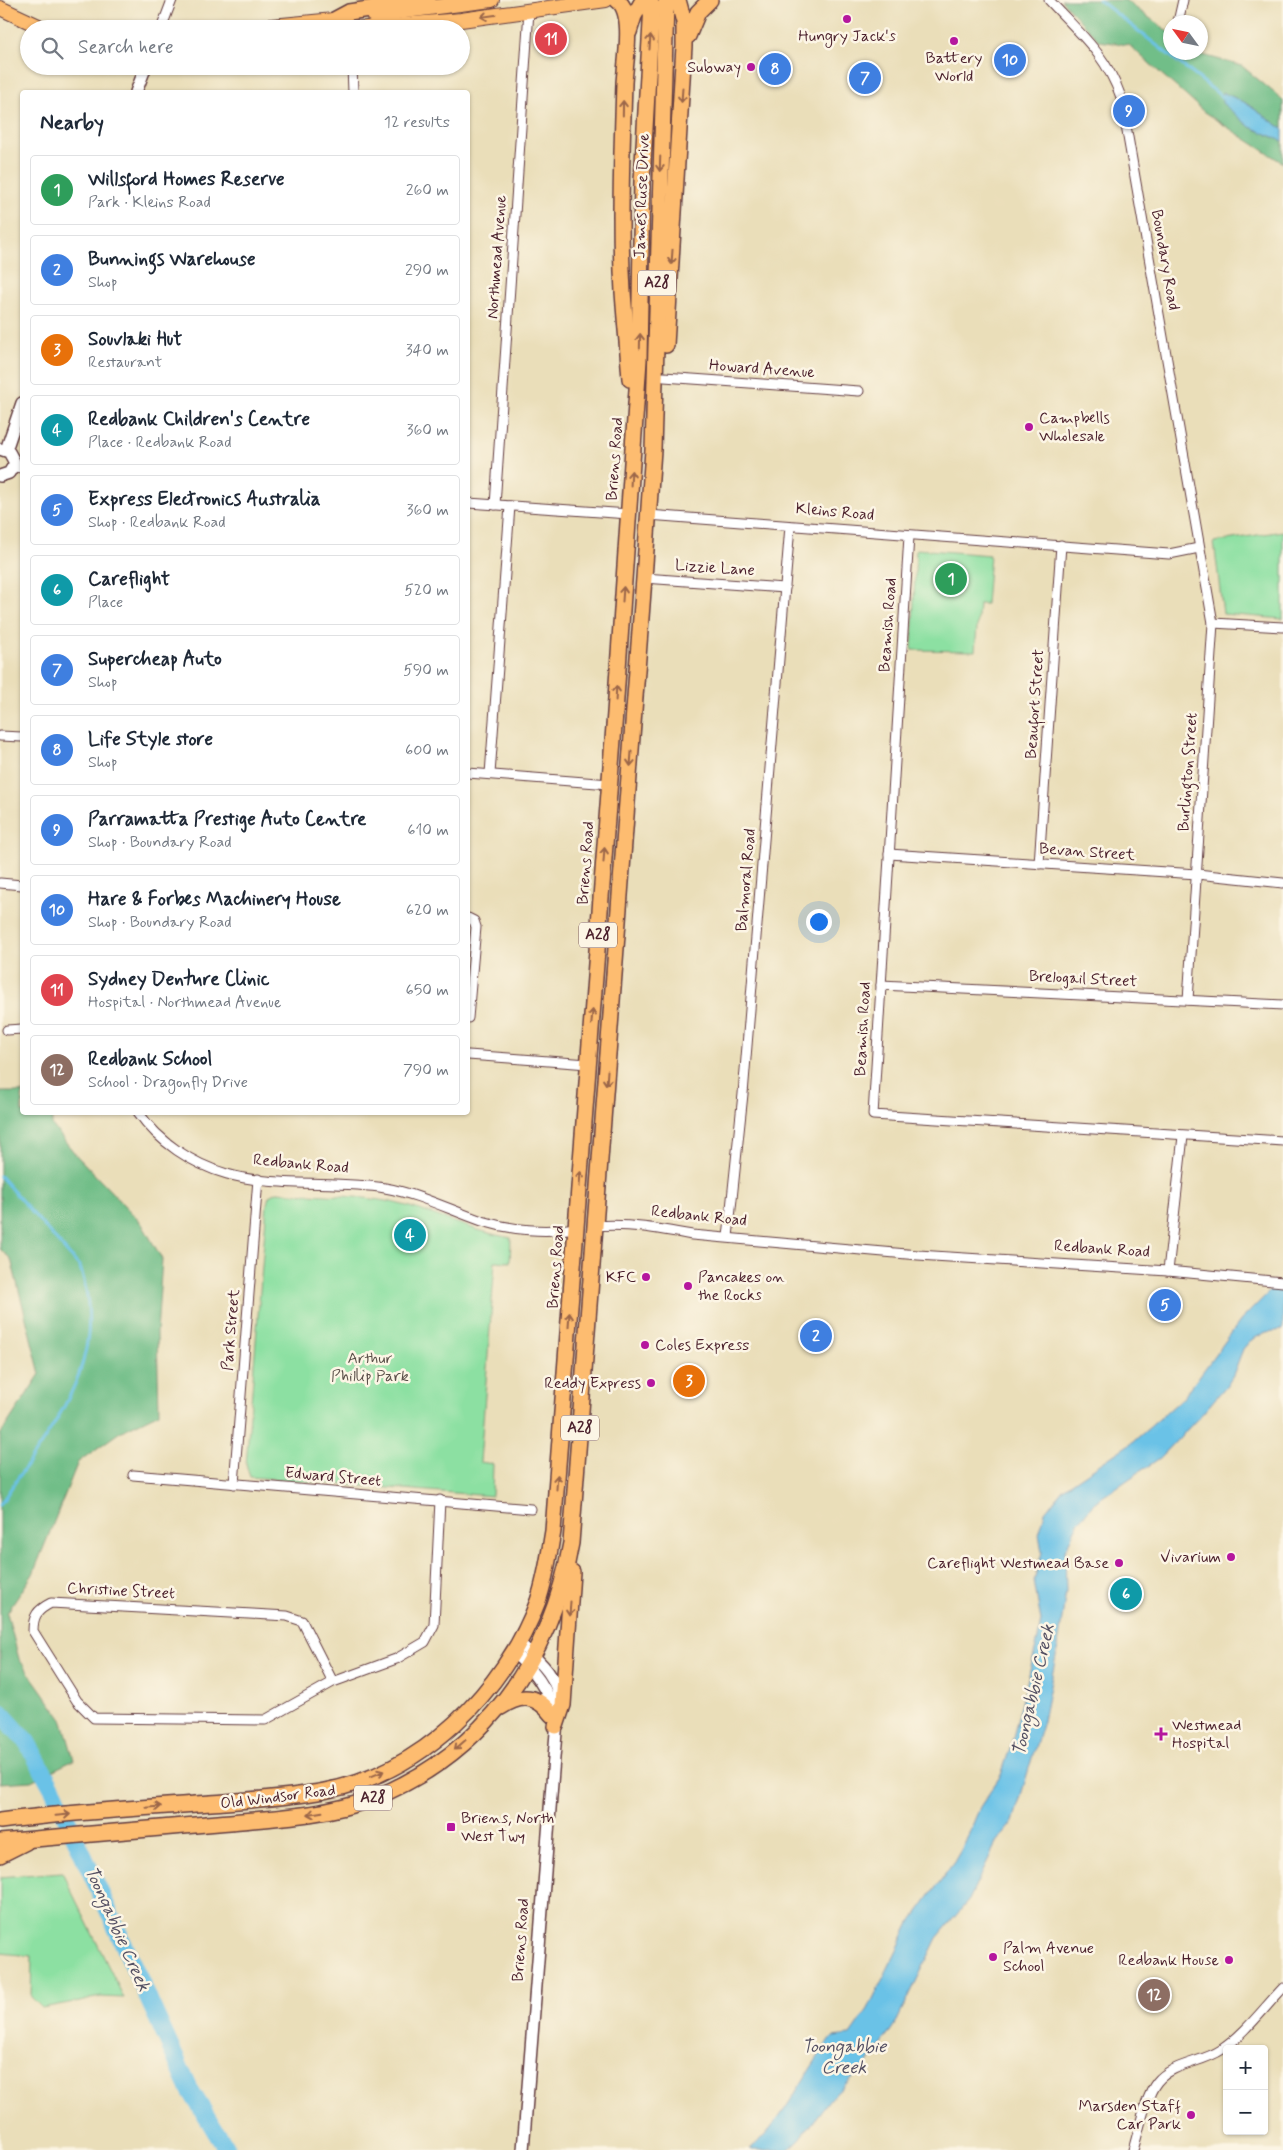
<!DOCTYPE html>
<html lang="en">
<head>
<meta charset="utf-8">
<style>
  body { margin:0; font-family:Mynerve,sans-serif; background:#f2f2f3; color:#1f2937 }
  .controls { position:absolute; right:15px; bottom:15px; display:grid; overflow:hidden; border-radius:5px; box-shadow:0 1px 4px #0004 }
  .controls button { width:45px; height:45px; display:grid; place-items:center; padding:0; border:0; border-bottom:1px solid #e0e1e3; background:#fff; color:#1f2937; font:25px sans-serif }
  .compass { position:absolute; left:1163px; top:15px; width:45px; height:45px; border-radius:50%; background:#fff; box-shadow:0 1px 4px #0004; rotate:303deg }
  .you { position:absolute; left:818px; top:921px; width:18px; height:18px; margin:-12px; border:4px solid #fff; border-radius:50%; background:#1a73e8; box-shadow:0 0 0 8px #1a73e833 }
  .badge { display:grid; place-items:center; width:32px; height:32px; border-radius:50%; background:#0f766e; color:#fff; font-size:16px; font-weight:700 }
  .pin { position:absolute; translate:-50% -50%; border:2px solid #fff; box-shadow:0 1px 5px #0006 }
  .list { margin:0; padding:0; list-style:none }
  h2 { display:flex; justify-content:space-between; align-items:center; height:65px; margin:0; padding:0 20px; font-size:21px }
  h2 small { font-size:16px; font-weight:400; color:#747a83 }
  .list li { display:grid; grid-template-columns:32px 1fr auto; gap:15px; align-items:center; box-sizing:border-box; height:70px; margin:0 10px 10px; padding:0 10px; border:1px solid #e0e1e3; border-radius:5px }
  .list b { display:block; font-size:19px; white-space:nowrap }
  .list p { margin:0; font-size:16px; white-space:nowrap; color:#747a83 }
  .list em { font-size:16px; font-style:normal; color:#747a83 }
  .icon { flex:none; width:28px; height:28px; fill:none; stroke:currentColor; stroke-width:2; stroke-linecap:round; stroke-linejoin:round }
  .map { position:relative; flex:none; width:1283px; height:2150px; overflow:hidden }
  .search { position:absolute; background:#fff; box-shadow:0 1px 4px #0004; left:20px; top:20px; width:450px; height:55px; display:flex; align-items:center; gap:12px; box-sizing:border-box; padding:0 18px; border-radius:28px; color:#747a83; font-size:19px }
  .panel { position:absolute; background:#fff; box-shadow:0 1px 4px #0004; left:20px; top:90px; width:450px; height:1025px; border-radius:5px }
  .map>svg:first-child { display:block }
  .green { fill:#8ce0a2; stroke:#6b8066 }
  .forest { fill:#71be88; stroke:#5e6e5a }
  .water { fill:#6ac2e7; stroke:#5a7089 }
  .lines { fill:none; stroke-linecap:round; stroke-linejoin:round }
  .stream { stroke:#6ac2e7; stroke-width:3 }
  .river { stroke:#6ac2e7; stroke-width:18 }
  .minor-casing { stroke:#623c40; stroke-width:11 }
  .tertiary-casing { stroke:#623c40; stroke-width:14 }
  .primary-casing { stroke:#623c40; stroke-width:16 }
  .trunk-casing { stroke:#623c40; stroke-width:18 }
  .minor { stroke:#fff; stroke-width:9 }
  .tertiary { stroke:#fff; stroke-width:11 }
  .primary { stroke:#fdbc70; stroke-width:14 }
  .trunk { stroke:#fdbc70; stroke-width:15 }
  .oneway { stroke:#9b664a }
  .poi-dot { fill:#b5179e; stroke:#fcf5e5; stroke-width:2 }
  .labels { text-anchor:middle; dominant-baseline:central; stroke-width:5; stroke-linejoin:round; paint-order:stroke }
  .shield { fill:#fcf5e5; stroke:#7f5f63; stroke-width:1 }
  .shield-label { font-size:15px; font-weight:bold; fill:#4a1f2b }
  .poi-label { font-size:16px; fill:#4a1f2b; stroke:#fcf5e5; text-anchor:end }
  .street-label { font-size:16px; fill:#4a1f2b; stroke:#fcf5e5 }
  .park-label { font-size:16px; fill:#5a4f49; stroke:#fcf5e5 }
  .water-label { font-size:18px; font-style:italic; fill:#545063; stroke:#fcf5e5 }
</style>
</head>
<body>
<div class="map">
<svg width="1283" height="2150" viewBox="0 0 1283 2150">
  <rect width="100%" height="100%" fill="#fcf5e5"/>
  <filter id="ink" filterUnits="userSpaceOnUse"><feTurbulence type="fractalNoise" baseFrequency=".02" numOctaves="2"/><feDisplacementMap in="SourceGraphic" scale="10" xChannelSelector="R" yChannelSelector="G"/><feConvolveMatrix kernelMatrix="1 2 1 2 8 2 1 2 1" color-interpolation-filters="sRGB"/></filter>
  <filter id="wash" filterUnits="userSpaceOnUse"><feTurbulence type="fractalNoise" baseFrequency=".0096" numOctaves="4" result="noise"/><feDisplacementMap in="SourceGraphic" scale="20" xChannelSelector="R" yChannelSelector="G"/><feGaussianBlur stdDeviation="1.12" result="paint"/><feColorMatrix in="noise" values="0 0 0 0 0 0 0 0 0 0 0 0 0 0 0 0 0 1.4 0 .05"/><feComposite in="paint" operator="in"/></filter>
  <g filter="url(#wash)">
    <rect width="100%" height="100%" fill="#eadeb9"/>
    <!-- green -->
    <g class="green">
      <polygon points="1283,531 1283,619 1223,614 1214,542"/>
      <polygon points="916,549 990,555 986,604 979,604 975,651 912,650"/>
      <path d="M277,1192C312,1195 357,1195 391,1202C432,1211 469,1231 511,1238L510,1262L495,1261L480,1462L493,1464L492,1496L250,1477L246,1465L267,1204L269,1196Z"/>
      <polygon points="62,1872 124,1998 101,1997 42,2008 31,1997 32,1956 0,1953 0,1877"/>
    </g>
    <!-- forest -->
    <g class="forest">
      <polygon points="1061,0 1125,0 1170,33 1170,52 1196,53 1242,66 1283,100 1283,129 1244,102 1250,127 1283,141 1283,163 1204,112 1129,45 1099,41"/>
      <polygon points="0,1092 22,1092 22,1112 52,1113 52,1125 77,1156 142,1224 162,1259 157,1332 159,1413 120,1432 78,1462 33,1574 7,1613 19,1659 63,1721 74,1760 31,1781 0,1783 0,1435 40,1374 11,1259 0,1249"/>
    </g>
    <!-- water -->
    <g class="water">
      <polygon points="1222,92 1244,102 1283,129 1283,141 1250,127 1222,103"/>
      <path d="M1283,1278V1330L1266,1332L1250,1341L1243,1349L1233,1375L1226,1386L1202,1414L1160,1458L1095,1502L1078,1523L1065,1550L1066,1591L1058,1646L1043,1721L1013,1822L997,1841L969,1900L937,1938L897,2021L883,2042L865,2066L829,2100L799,2140L788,2150H750C786,2119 803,2073 833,2037L850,2035L868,2009L910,1923L954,1862L965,1843L980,1807L1001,1775L1011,1745L1038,1639L1041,1621L1034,1581L1042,1552L1039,1534L1045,1512L1063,1489L1134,1441L1183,1398L1241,1320Z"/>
    </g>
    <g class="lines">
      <!-- stream -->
      <g class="stream">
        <polyline points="1099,0 1225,99"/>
        <path d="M0,1176L80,1267C113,1365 48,1429 0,1505"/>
      </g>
      <!-- river -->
      <polyline class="river" points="0,1712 27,1742 54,1791 189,2088 227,2150"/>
    </g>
  </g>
  <g filter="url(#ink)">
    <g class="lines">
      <defs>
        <g id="minor">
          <path d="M1049,0C1080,34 1105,53 1121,97L1213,623L1188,1000"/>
          <polyline points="1178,22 1183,0"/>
          <polyline points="161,29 172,0"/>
          <polyline points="352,66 353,92"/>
          <polyline points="664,377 859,391"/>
          <polyline points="14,467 22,468"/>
          <polyline points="468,503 629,514"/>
          <polyline points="495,505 529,11"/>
          <polyline points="648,515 1169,554 1199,548"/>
          <polyline points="909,536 873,1115 1283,1141"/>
          <polyline points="644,578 785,588"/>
          <polyline points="1213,623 1283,627"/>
          <polyline points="0,736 22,737"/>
          <polyline points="468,773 610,784"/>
          <polyline points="490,774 510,506"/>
          <polyline points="889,854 1197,874 1283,883"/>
          <polyline points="1039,864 1061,545"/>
          <polyline points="0,883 22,885"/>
          <polyline points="468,918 474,921 476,927 468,1018"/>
          <polyline points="881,985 1283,1005"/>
          <polyline points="7,1030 22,1029"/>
          <polyline points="468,1055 588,1064"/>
          <path d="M138,1112C159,1142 192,1164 227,1174C277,1188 335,1180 385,1188C419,1194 450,1210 482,1221C511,1230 546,1233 576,1228"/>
          <path d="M595,1226C628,1223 660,1229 692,1235L918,1255L1168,1271L1283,1282"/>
          <polyline points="728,1237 743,1094 790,526"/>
          <polyline points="1168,1271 1183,1136"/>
          <polyline points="133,1475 531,1509"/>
          <polyline points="234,1484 258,1179"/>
          <path d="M333,1682L302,1621L287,1616L51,1603C37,1610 33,1616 33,1631L77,1701L94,1718L265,1720L333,1682L396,1659L425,1642L434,1625L440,1500"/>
          <path d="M1133,2150C1139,2131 1145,2097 1157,2082C1172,2063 1202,2063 1221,2050C1245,2034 1263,2009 1283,1988"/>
        </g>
        <g id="tertiary">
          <polyline points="136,92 146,66"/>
          <polyline points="0,449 9,452 15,463 9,473 0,476"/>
          <polyline points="6,450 22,403"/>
          <path d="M519,1643C538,1660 559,1676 559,1704"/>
          <path d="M513,1652C533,1670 550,1689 553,1716"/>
          <polyline points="523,2150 557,1720"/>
        </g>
        <g id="primary">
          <polyline points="0,8 45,29"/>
          <polyline points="373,15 492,0"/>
          <polyline points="240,29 344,19"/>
          <polyline points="355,29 461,20 606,0"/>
        </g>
        <g id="trunk">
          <path d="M617,0C635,12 625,63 624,83C622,153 619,223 623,292C625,321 628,350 630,379"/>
          <polyline points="334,20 349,12 428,0"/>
          <polyline points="629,32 634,16 643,0"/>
          <polyline points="688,36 698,12 710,0"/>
          <polyline points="666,345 684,46 684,22 678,0"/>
          <path d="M501,1707C522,1693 537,1695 552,1715"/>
          <polyline points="556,1726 563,1705 572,1572"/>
          <path d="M0,1821C70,1812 141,1808 211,1803C248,1800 287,1798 324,1791C421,1774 505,1691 538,1601C546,1578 549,1555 553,1531L615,713L639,360L642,181L652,5"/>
          <path d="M0,1842C73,1835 146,1829 218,1823C270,1818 322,1817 371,1799C484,1755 551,1659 571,1543L644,578L653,450L666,3"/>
          <polyline points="0,1855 26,1842"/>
        </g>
      </defs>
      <!-- minor casing -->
      <use href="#minor" class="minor-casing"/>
      <!-- tertiary casing -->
      <use href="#tertiary" class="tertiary-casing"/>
      <!-- primary casing -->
      <use href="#primary" class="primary-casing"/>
      <!-- trunk casing -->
      <use href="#trunk" class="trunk-casing"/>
      <!-- minor -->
      <use href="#minor" class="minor"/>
      <!-- tertiary -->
      <use href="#tertiary" class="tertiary"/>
      <!-- primary -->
      <use href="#primary" class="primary"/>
      <!-- trunk -->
      <use href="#trunk" class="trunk"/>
    </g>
    <!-- one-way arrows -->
    <defs><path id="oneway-shaft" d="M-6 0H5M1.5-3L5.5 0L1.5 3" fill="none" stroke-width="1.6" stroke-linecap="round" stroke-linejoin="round" transform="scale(1.25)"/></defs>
    <g class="oneway">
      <use href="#oneway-shaft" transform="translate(488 16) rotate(172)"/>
      <use href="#oneway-shaft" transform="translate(650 42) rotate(-86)"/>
      <use href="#oneway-shaft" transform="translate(682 95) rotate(94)"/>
      <use href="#oneway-shaft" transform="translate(623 108) rotate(-89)"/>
      <use href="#oneway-shaft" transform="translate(660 164) rotate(92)"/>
      <use href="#oneway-shaft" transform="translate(672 257) rotate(94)"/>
      <use href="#oneway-shaft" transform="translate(640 341) rotate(-89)"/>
      <use href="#oneway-shaft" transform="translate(631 478) rotate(-87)"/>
      <use href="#oneway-shaft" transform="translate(623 594) rotate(-86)"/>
      <use href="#oneway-shaft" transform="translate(616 693) rotate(-87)"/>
      <use href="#oneway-shaft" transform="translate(631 759) rotate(94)"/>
      <use href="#oneway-shaft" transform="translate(604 855) rotate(-86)"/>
      <use href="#oneway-shaft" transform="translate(592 1017) rotate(-85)"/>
      <use href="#oneway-shaft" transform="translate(607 1078) rotate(94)"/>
      <use href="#oneway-shaft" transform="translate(580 1179) rotate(-86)"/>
      <use href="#oneway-shaft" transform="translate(569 1320) rotate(-86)"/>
      <use href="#oneway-shaft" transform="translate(557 1482) rotate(-86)"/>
      <use href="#oneway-shaft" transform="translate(570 1609) rotate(94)"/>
      <use href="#oneway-shaft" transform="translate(460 1745) rotate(139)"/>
      <use href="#oneway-shaft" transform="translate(377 1774) rotate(-23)"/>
      <use href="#oneway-shaft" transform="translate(154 1807) rotate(-5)"/>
      <use href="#oneway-shaft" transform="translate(315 1813) rotate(171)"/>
      <use href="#oneway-shaft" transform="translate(63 1815) rotate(-5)"/>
    </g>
  </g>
  <!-- markers -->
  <g class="poi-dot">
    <circle cx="847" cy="19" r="5"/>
    <circle cx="954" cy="41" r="5"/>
    <circle cx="751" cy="67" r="5"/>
    <circle cx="1029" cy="427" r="5"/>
    <circle cx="646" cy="1277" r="5"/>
    <circle cx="688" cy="1286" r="5"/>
    <circle cx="645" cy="1345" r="5"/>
    <circle cx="651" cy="1383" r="5"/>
    <circle cx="1231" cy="1557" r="5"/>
    <circle cx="1119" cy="1563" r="5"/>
    <path d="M1158.5 1726.5h5v5h5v5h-5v5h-5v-5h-5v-5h5z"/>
    <rect x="446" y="1822" width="10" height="10" rx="2.5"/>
    <circle cx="993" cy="1957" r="5"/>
    <circle cx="1229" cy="1960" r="5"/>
    <circle cx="1191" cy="2115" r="5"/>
  </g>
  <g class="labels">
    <!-- shield labels -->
    <g class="shield">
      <rect x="638" y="270.5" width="38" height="25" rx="4"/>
      <rect x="579" y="922.5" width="38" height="25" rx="4"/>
      <rect x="561" y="1415.5" width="38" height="25" rx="4"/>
      <rect x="354" y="1785.5" width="38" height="25" rx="4"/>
    </g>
    <g class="shield-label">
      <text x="657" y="283">A28</text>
      <text x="598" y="935">A28</text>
      <text x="580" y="1428">A28</text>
      <text x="373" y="1798">A28</text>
    </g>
    <!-- poi labels -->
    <g class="poi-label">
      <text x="847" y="36" text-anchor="middle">Hungry Jack's</text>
      <text x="954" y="58" text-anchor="middle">Battery<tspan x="954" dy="18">World</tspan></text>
      <text x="741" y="67">Subway</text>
      <text x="1039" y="418" text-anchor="start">Campbells<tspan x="1039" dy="18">Wholesale</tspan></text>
      <text x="636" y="1277">KFC</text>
      <text x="698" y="1277" text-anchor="start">Pancakes on<tspan x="698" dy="18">the Rocks</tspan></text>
      <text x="655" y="1345" text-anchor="start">Coles Express</text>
      <text x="641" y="1383">Reddy Express</text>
      <text x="1221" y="1557">Vivarium</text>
      <text x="1109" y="1563">Careflight Westmead Base</text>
      <text x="1172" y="1725" text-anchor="start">Westmead<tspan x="1172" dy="18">Hospital</tspan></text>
      <text x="461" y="1818" text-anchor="start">Briens, North<tspan x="461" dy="18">West Twy</tspan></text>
      <text x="1003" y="1948" text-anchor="start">Palm Avenue<tspan x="1003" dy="18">School</tspan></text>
      <text x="1219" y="1960">Redbank House</text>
      <text x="1181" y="2106">Marsden Staff<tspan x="1181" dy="18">Car Park</tspan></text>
    </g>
    <!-- street labels -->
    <g class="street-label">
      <text transform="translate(642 196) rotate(-88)">James Ruse Drive</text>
      <text transform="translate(497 257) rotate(-86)">Northmead Avenue</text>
      <text transform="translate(1165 260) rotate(80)">Boundary Road</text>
      <text transform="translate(762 369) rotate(4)">Howard Avenue</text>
      <text transform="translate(615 459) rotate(-86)">Briens Road</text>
      <text transform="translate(835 512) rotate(5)">Kleins Road</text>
      <text transform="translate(715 568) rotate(4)">Lizzie Lane</text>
      <text transform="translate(888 625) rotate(-86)">Beamish Road</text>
      <text transform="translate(1035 704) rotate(-86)">Beaufort Street</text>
      <text transform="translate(1188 772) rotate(-86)">Burlington Street</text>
      <text transform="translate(1087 852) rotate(4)">Bevan Street</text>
      <text transform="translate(586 863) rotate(-86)">Briens Road</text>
      <text transform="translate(746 880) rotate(-85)">Balmoral Road</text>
      <text transform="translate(1083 979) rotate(3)">Brelogail Street</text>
      <text transform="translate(863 1029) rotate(-87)">Beamish Road</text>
      <text transform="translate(301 1164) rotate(5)">Redbank Road</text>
      <text transform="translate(699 1216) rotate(6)">Redbank Road</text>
      <text transform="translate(1102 1249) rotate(4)">Redbank Road</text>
      <text transform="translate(556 1267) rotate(-86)">Briens Road</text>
      <text transform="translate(231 1330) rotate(-85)">Park Street</text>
      <text transform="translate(333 1477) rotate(5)">Edward Street</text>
      <text transform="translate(121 1591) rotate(3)">Christine Street</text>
      <text transform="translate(278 1797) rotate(-7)">Old Windsor Road</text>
      <text transform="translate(521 1940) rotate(-86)">Briens Road</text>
    </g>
    <!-- park labels -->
    <g class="park-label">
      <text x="370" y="1358">Arthur<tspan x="370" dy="18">Phillip Park</tspan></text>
    </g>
    <!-- water labels -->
    <g class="water-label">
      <text transform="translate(1034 1690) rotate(-77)">Toongabbie Creek</text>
      <text transform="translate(117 1929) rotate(66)">Toongabbie Creek</text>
      <text x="844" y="2047">Toongabbie<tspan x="844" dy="21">Creek</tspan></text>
    </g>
  </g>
</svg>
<div class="controls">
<button>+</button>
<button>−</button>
</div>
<svg class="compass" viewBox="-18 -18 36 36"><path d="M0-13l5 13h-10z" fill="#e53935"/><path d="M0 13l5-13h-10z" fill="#747a83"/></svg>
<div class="you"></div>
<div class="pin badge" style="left:951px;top:579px;background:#2e9e5b">1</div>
<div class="pin badge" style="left:816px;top:1336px;background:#3f7fe0">2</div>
<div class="pin badge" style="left:689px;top:1381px;background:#e8710a">3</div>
<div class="pin badge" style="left:410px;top:1235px;background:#0f9aa8">4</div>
<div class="pin badge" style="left:1165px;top:1305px;background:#3f7fe0">5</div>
<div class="pin badge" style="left:1126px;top:1594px;background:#0f9aa8">6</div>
<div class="pin badge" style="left:865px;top:78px;background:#3f7fe0">7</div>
<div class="pin badge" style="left:775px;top:69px;background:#3f7fe0">8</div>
<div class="pin badge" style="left:1129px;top:111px;background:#3f7fe0">9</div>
<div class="pin badge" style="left:1010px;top:60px;background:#3f7fe0">10</div>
<div class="pin badge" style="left:551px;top:39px;background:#e0444e">11</div>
<div class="pin badge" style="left:1154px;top:1995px;background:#8d6e63">12</div>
<div class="search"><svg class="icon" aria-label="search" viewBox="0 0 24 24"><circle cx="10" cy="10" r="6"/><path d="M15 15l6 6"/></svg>Search here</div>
<section class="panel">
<h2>Nearby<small>12 results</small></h2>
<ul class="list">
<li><span class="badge" style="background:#2e9e5b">1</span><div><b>Willsford Homes Reserve</b><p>Park · Kleins Road</p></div><em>260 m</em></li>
<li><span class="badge" style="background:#3f7fe0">2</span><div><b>Bunnings Warehouse</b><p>Shop</p></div><em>290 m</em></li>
<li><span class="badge" style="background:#e8710a">3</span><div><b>Souvlaki Hut</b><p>Restaurant</p></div><em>340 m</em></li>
<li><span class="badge" style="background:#0f9aa8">4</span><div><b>Redbank Children's Centre</b><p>Place · Redbank Road</p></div><em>360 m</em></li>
<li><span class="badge" style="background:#3f7fe0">5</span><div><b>Express Electronics Australia</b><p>Shop · Redbank Road</p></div><em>360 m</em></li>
<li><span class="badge" style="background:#0f9aa8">6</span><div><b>Careflight</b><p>Place</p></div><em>520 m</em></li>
<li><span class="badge" style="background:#3f7fe0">7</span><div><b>Supercheap Auto</b><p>Shop</p></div><em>590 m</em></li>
<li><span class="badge" style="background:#3f7fe0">8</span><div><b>Life Style store</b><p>Shop</p></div><em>600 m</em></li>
<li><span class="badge" style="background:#3f7fe0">9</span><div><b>Parramatta Prestige Auto Centre</b><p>Shop · Boundary Road</p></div><em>610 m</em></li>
<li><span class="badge" style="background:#3f7fe0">10</span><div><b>Hare &amp; Forbes Machinery House</b><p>Shop · Boundary Road</p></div><em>620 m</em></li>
<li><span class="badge" style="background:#e0444e">11</span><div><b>Sydney Denture Clinic</b><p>Hospital · Northmead Avenue</p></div><em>650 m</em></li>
<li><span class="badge" style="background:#8d6e63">12</span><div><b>Redbank School</b><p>School · Dragonfly Drive</p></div><em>790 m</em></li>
</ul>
</section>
</div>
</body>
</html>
